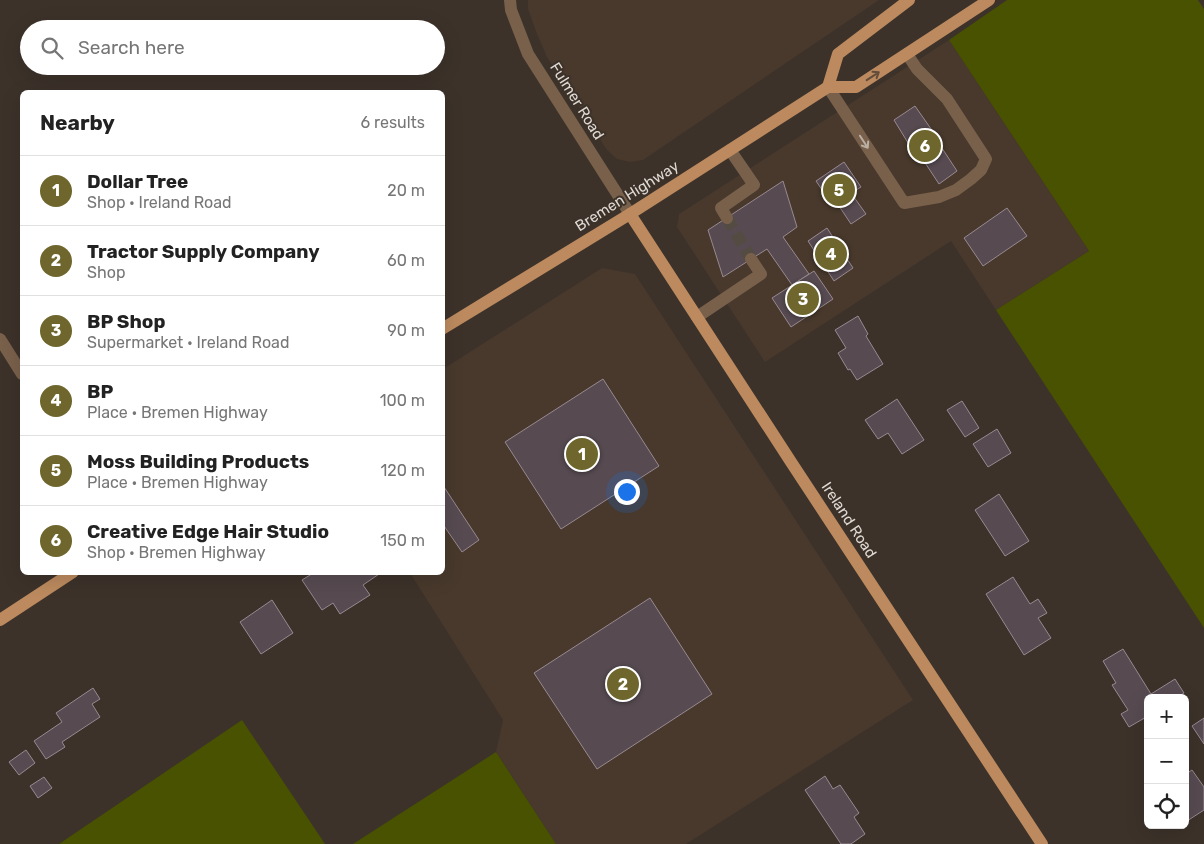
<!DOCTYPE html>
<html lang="en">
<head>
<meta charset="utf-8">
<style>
  body { margin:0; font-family:Rubik,sans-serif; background:#f2f2f2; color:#222 }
  .controls { position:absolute; right:15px; bottom:15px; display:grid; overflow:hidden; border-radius:8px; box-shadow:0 5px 20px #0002 }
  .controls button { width:45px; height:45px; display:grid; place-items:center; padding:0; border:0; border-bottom:1px solid #e0e0e0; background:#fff; color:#222; font:25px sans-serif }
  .you { position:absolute; left:626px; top:491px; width:18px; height:18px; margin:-12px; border:4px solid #fff; border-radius:50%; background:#1a73e8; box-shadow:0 0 0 8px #1a73e833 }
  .badge { display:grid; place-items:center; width:32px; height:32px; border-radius:50%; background:#6e662c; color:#fff; font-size:16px; font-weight:700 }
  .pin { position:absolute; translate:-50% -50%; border:2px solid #fff; box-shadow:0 1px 5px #0006 }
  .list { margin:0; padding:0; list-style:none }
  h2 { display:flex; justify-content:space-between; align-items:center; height:65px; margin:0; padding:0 20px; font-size:21px }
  h2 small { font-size:16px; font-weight:400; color:#767676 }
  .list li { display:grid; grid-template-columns:32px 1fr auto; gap:15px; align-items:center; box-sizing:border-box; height:70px; padding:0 20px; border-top:1px solid #e0e0e0 }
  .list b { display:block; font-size:19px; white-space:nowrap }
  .list p { margin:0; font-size:16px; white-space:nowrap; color:#767676 }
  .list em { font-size:16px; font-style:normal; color:#767676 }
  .icon { flex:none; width:28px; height:28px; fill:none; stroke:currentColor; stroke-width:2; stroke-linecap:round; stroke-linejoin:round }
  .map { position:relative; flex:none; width:1204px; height:844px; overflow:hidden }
  .search { position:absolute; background:#fff; box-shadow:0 5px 20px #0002; left:20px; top:20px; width:425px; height:55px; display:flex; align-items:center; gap:12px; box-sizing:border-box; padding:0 18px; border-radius:28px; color:#767676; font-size:19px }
  .panel { position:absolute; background:#fff; box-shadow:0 5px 20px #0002; left:20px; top:90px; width:425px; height:485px; border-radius:8px }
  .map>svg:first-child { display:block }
  .built { fill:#48392c }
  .green { fill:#485200 }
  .building { fill:#574b51; stroke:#988991 }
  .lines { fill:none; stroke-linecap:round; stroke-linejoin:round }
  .minor-tunnel { stroke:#544b43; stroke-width:12; stroke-dasharray:12 6; stroke-linecap:butt }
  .minor { stroke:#79604b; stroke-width:12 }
  .major { stroke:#bc8a5e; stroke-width:12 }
  .oneway { stroke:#624c3a }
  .oneway2 { stroke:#bbafa3 }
  .labels { text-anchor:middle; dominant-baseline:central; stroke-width:4; stroke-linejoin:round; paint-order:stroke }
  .street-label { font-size:15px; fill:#dfd9d3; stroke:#3c322a }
</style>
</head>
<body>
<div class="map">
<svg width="1204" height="844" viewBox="0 0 1204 844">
  <rect width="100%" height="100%" fill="#3c322a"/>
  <!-- built -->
  <g class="built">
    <polygon points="528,0 879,0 643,160 630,162 617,159 607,150 547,57 537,34 528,9"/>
    <polygon points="949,40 1089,251 996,310 951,241 765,362 677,227 679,214"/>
    <polygon points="602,268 635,274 913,700 686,844 556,844 496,752 503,720 410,573 442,572 443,369"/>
  </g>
  <!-- green -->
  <g class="green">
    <polygon points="1007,0 1198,0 1204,9 1204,628 996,310 1089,251 949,40"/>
    <polygon points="242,720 325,844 59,844"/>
    <polygon points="496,752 556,844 353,844"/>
  </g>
  <!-- building -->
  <g class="building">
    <polygon points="915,106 936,136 929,141 930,143 936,139 957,171 939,184 916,149 913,151 894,120"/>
    <polygon points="844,162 861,187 851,193 866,214 851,224 837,203 833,206 816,181"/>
    <polygon points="783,181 797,227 783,237 809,274 792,285 767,249 723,277 708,230"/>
    <polygon points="1007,208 1027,236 983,266 964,238"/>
    <polygon points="827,228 853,268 834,281 808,241"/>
    <polygon points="814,271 833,299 791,327 772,298"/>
    <polygon points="858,316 868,334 866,336 883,364 857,380 850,369 848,370 838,353 846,348 835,330"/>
    <polygon points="603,379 659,466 561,529 505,442"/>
    <polygon points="897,399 924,440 902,454 888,433 878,439 865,420"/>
    <polygon points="962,401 979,428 965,437 947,410"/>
    <polygon points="997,429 1011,453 988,467 973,444"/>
    <polygon points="444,487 479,540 462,552 442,523 442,488"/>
    <polygon points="999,494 1029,541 1005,556 975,510"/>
    <polygon points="315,572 382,572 363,585 370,595 340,614 333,603 322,610 302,580"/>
    <polygon points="1013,577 1030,604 1038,599 1047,613 1038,618 1051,638 1024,655 986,594"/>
    <polygon points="650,598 712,694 597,769 534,673"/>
    <polygon points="272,600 293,633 261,654 240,622"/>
    <polygon points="1123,649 1151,694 1175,679 1184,693 1176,698 1148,698 1148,716 1129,727 1121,714 1128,710 1112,685 1116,683 1103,661"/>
    <polygon points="93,688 100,699 92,704 100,717 62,742 65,747 46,759 34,741 62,722 56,713"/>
    <polygon points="1204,718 1204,744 1192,726"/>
    <polygon points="26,750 35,763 19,775 9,762"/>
    <polygon points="1185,765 1189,772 1192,770 1204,787 1204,810 1187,821 1185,819"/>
    <polygon points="825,776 833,789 840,785 859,813 854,817 865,834 851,844 841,844 805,790"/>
    <polygon points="44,777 52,788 38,798 30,786"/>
  </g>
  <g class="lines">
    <!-- minor-tunnel -->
    <polyline class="minor-tunnel" points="727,218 751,259"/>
    <!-- minor -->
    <g class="minor">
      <polyline points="510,0 511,10 528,54 630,214"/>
      <polyline points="828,87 904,203 939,197 956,190 971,179 981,170 986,159 947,99 917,69 907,54"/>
      <polyline points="727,218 721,208 754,185 730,150"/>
      <polyline points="697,317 761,274 751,259"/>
      <polyline points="0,339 22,374"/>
    </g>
    <!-- major -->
    <g class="major">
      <polyline points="828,87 838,54 909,0"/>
      <polyline points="630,214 791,462 1042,844"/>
      <polyline points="442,329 630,214 828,87 856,87 989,0"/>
      <polyline points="0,620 73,572"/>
    </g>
  </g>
  <!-- one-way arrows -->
  <defs><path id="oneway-shaft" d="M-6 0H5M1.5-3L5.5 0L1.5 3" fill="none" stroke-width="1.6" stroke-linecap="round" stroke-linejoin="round" transform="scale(1.25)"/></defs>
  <use class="oneway" href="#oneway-shaft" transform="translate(873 76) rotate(-33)"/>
  <use class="oneway2" href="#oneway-shaft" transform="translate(864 142) rotate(57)"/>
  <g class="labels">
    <!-- street labels -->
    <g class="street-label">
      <text transform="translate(577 101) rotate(58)">Fulmer Road</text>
      <text transform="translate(627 196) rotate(-32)">Bremen Highway</text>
      <text transform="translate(849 520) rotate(57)">Ireland Road</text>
    </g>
  </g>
</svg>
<div class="controls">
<button>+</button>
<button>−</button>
<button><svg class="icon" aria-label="locate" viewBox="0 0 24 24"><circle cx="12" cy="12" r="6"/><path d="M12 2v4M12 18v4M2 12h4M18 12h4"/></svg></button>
</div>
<div class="you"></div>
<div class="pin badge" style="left:582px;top:454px">1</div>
<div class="pin badge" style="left:623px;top:684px">2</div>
<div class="pin badge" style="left:803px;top:299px">3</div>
<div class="pin badge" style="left:831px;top:254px">4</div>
<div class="pin badge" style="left:839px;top:190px">5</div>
<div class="pin badge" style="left:925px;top:146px">6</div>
<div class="search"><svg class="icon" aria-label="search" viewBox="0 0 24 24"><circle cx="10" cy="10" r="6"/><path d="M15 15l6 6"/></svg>Search here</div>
<section class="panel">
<h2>Nearby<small>6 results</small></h2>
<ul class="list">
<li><span class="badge">1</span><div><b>Dollar Tree</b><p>Shop · Ireland Road</p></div><em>20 m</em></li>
<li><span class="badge">2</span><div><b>Tractor Supply Company</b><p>Shop</p></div><em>60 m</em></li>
<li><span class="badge">3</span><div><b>BP Shop</b><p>Supermarket · Ireland Road</p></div><em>90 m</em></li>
<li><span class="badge">4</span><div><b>BP</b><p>Place · Bremen Highway</p></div><em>100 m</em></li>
<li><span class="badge">5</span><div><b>Moss Building Products</b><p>Place · Bremen Highway</p></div><em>120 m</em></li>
<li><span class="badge">6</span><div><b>Creative Edge Hair Studio</b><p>Shop · Bremen Highway</p></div><em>150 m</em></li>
</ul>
</section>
</div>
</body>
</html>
